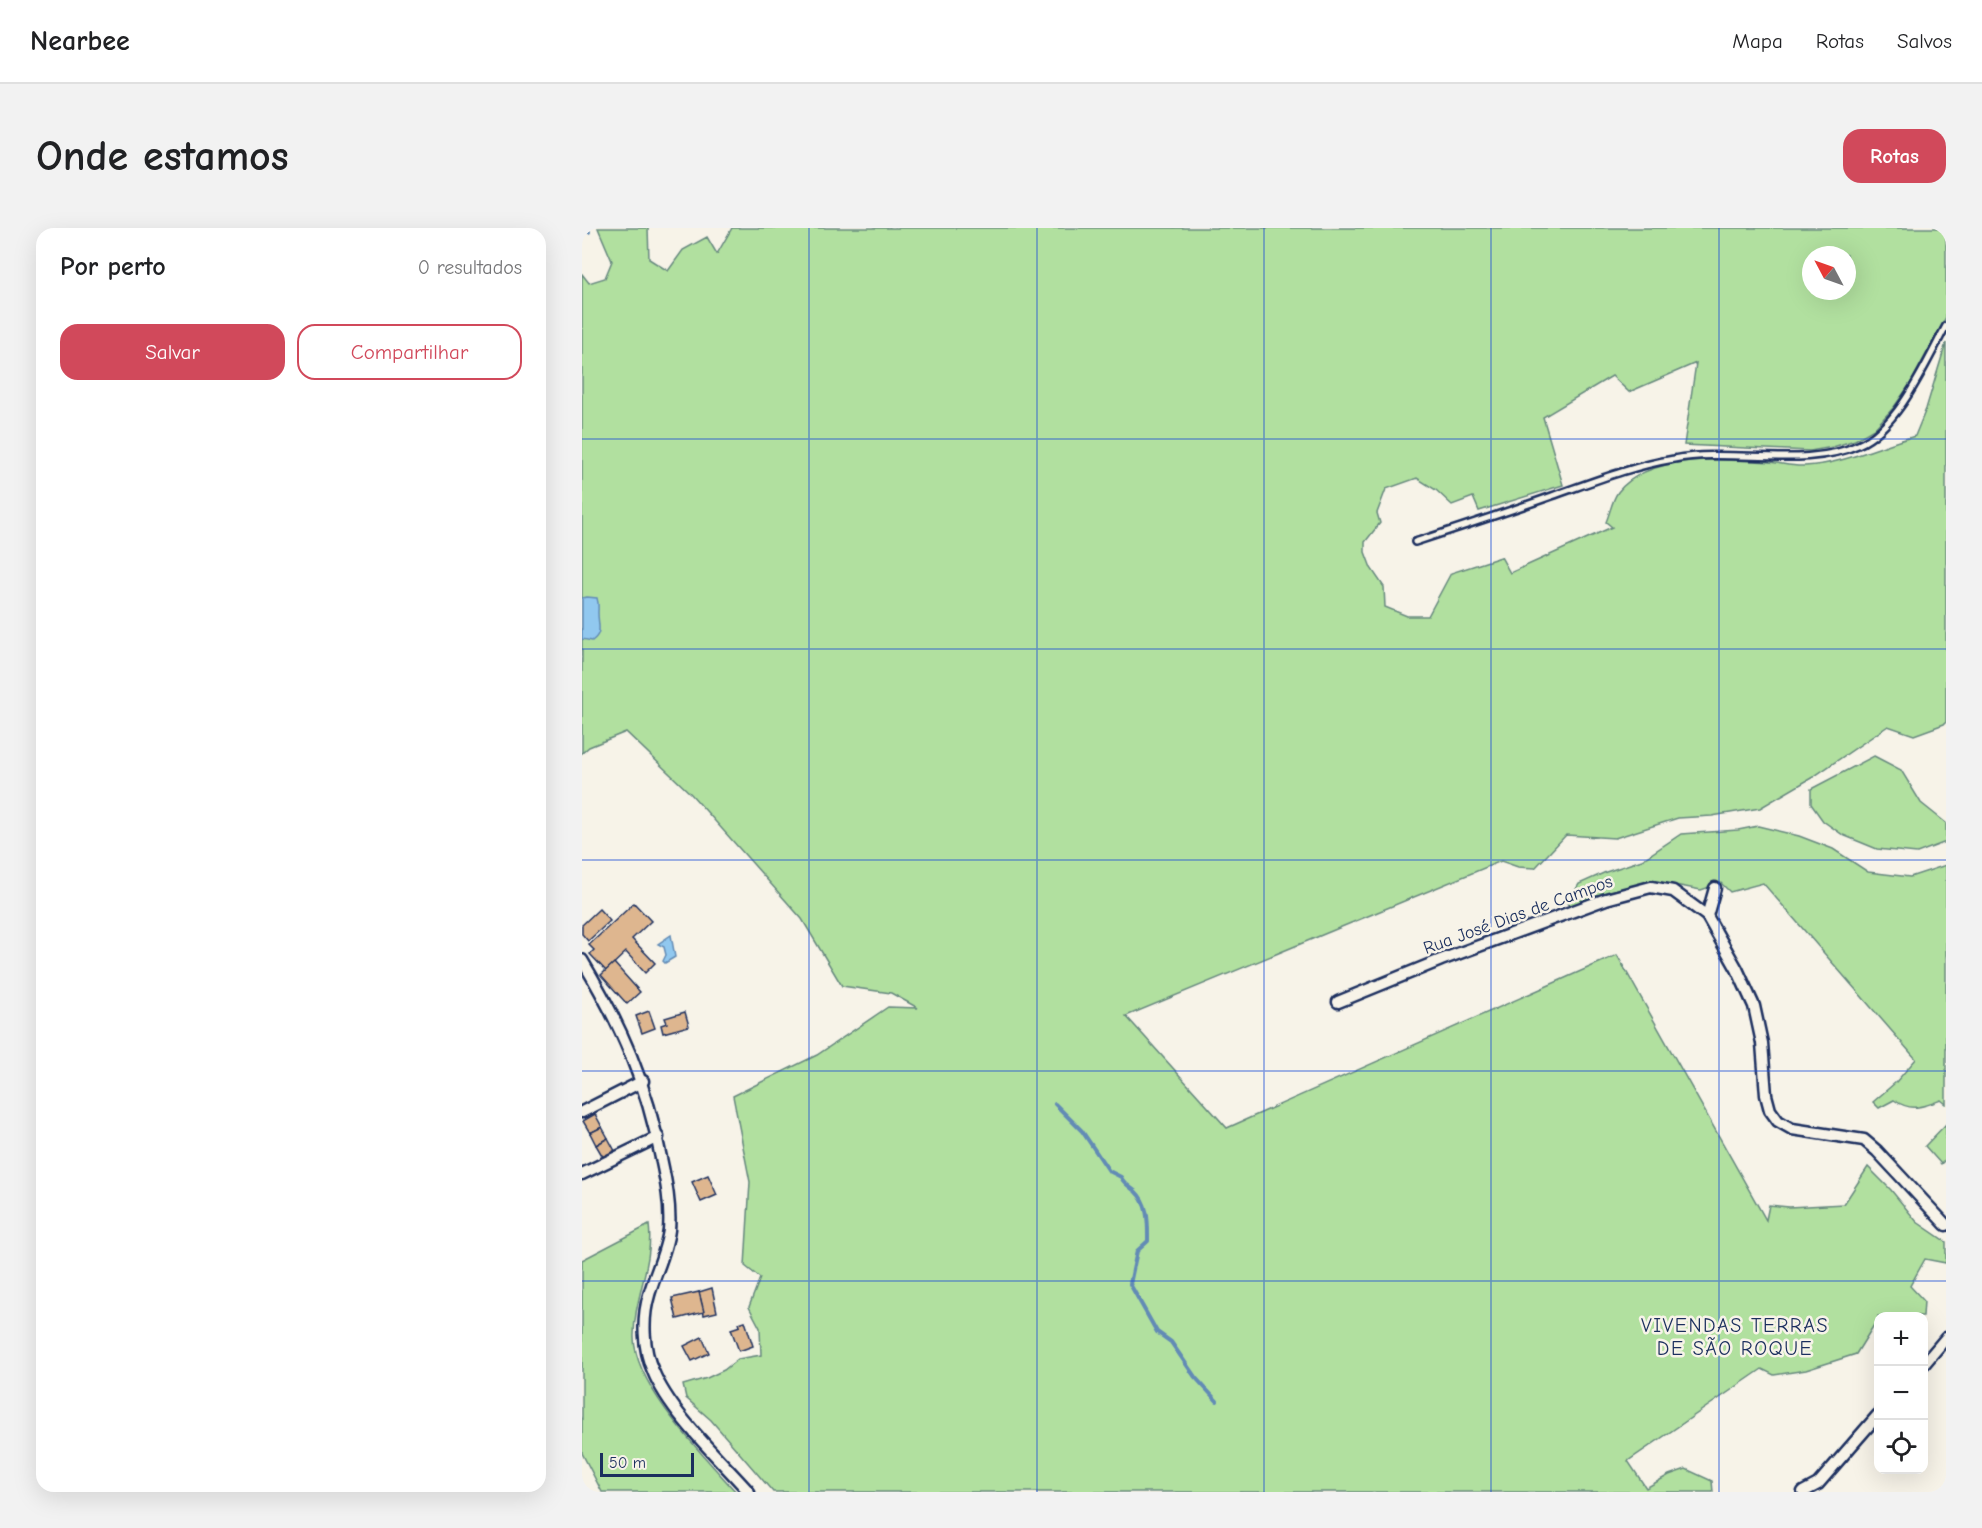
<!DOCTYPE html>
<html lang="pt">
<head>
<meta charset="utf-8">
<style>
  body { margin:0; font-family:"Comic Neue",sans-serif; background:#f2f2f2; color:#202124 }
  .controls { position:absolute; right:18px; bottom:18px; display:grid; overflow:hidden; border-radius:12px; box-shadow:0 6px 24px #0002 }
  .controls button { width:54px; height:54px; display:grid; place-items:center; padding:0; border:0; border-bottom:2px solid #e0e0e0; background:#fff; color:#202124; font:30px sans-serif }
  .compass { position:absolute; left:1220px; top:18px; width:54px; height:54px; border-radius:50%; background:#fff; box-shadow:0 6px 24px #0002; rotate:311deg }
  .scale { position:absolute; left:18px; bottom:15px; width:94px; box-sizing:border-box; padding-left:6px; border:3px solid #1b2f5e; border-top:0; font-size:16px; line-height:21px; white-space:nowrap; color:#1b2f5e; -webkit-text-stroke:4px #f7f3e8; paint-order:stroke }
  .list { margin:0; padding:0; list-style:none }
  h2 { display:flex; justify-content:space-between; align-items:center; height:78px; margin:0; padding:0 24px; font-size:26px }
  h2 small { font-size:20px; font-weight:400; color:#757577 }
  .actions { display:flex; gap:12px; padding:18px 24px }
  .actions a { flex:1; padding:14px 0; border:2px solid #d1495b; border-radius:18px; text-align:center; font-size:21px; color:#d1495b }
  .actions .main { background:#d1495b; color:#fff }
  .icon { flex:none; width:33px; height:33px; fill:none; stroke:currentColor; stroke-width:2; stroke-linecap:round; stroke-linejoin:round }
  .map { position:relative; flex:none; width:1364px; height:1264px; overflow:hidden; border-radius:18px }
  header { display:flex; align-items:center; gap:36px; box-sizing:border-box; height:84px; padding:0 30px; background:#fff; border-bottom:2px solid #e0e0e0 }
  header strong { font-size:28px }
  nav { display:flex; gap:33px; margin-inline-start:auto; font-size:21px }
  .intro { display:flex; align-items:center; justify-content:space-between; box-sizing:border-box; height:144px; padding:0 36px }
  h1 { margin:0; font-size:42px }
  .button { padding:15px 27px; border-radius:18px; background:#d1495b; color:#fff; font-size:21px; font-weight:700 }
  main { display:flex; gap:36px; padding:0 36px }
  aside { flex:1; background:#fff; border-radius:18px; box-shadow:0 6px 24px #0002 }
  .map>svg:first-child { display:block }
  .green { fill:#b1e09f; stroke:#66887e; stroke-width:1.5; fill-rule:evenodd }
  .water { fill:#91c8ef; stroke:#628bb5; stroke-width:1.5 }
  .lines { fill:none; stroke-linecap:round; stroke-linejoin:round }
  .stream { stroke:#628bb5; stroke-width:4 }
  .building { fill:#deb68f; stroke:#1b2f5e; stroke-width:1.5 }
  .service-casing { stroke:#1b2f5e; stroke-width:10 }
  .minor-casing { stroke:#1b2f5e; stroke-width:15 }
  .service { stroke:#f7f3e8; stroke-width:5 }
  .minor { stroke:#f7f3e8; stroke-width:10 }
  .grid { fill:none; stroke:#1d4ed8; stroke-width:1.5; stroke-opacity:0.55 }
  .labels { text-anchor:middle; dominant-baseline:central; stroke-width:5; stroke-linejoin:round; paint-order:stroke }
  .street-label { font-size:18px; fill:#1b2f5e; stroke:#f7f3e8 }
  .neighbourhood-label { font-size:20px; letter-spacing:1.5px; fill:#1b2f5e; stroke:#f7f3e8 }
</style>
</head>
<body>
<header>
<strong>Nearbee</strong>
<nav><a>Mapa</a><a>Rotas</a><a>Salvos</a></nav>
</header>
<div class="intro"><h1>Onde estamos</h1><a class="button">Rotas</a></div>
<main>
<aside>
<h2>Por perto<small>0 resultados</small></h2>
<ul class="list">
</ul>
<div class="actions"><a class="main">Salvar</a><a>Compartilhar</a></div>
</aside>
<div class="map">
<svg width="1364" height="1264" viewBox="0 0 1364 1264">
  <rect width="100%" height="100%" fill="#f7f3e8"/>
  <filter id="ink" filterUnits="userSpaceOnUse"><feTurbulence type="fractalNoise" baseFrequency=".0167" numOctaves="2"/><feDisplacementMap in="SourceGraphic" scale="12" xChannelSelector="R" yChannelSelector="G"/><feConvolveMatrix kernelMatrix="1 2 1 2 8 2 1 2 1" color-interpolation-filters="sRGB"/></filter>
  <g filter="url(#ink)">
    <!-- green -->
    <g class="green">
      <path d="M16,0H66L67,31L86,43L101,22L125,9L135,26L150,0H1364V89L1328,156L1312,179L1292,201L1273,212L1251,219L1228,223L1102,217L1114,135L1047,164L1030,148L961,189L981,257L897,283L891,269L870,277L854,262L835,250L804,261L795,285L798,295L783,314V324L789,340L802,359L803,379L825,388H846L869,345L919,329L928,345L1030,299L1024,294C1028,285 1030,272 1036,264C1066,225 1143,231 1187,234C1199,235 1211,239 1223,238C1261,236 1297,218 1333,208L1344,181L1364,115V494L1362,496L1332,507L1306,498L1231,549L1178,580L1130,588L1096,590L1033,610L984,607L953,640L936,639L919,633L544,788L645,900L1035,727L1184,992L1187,977L1207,979L1262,976L1286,939L1309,962L1335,994L1364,1014V1035L1343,1031L1328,1058L1342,1073L1341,1088H1296V1096L1292,1097L1274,1126L1224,1142L1192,1147L1180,1141L1046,1233L1064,1260L1087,1247L1104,1241L1130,1253L1131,1264H191L129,1192L104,1170L101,1157L125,1150L142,1142L156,1131L179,1127L178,1100L167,1079L178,1050L163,1038L168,954L151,868L235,827L306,779L336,780L309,765L260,758L220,691L109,566L44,504L7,519L0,525V46L7,55L23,50L30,33ZM1229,27H1265V63H1229Z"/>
      <polygon points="1292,528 1319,542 1339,575 1364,595 1364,614 1335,625 1295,621 1261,607 1241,593 1229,576 1229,561"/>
      <path d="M1176,598L1217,608L1251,621L1286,644L1328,649L1364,637V876L1359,872C1341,879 1329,884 1312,872L1297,880L1291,874L1314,854L1334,831L1181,655L1148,664L1139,655L1119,662L1077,654L989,679L986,675L997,656L1024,644L1060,632L1099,606L1156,602Z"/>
      <polygon points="1364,896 1364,931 1359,936 1343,918"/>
      <path d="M67,997C72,1035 51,1072 52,1110C53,1159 122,1228 154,1264H20L0,1225V1032Z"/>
    </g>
    <!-- water -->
    <g class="water">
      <path d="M5,369L15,370C17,376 16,379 16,385C16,397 21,405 10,413L0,411V370Z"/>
      <polygon points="89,707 93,729 83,735 81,733 84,727 82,719 76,716"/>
    </g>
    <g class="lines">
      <!-- stream -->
      <g class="stream">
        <polyline points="5,0 7,4"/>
        <path d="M473,876L500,903L527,943L539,949C542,956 547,958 553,963C567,976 566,995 566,1013L555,1023L548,1056L575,1104L589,1114L613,1149L635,1173"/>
      </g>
    </g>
    <!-- building -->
    <g class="building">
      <polygon points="52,675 69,693 50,711 73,735 63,745 44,724 24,743 8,726 12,722 7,717"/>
      <polygon points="17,681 28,693 6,713 0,706 0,697"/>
      <polygon points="32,735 58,764 45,776 19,747"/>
      <polygon points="67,783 73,800 60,805 54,788"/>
      <polygon points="103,784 107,798 81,805 79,797 85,795 83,790"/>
      <polygon points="13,886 20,899 8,905 1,893"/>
      <polygon points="20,899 26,910 14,917 8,905"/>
      <polygon points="26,910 33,923 21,929 14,917"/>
      <polygon points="126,947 135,967 119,974 110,954"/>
      <polygon points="130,1060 135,1084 122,1087 117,1064"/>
      <polygon points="117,1064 122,1084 95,1091 90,1070"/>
      <polygon points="163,1093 171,1118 157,1123 149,1101 158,1098 157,1095"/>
      <polygon points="120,1109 127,1125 110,1133 102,1118"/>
    </g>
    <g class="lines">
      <defs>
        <path id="service" d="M833,314C879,299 925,284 970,268C1010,254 1050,238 1092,231C1149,220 1225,241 1276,217C1316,200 1344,135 1364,98"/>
        <g id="minor">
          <polyline points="1125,688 1133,660"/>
          <path d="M0,732C39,797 65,856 79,930C84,953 89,978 87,1002C84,1025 73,1045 67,1067C60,1090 61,1121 71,1143C88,1185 137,1230 167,1264"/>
          <polyline points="756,774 859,732 1024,671 1069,659 1091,663 1125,688 1155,741 1172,778 1180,815 1184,867 1188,882 1196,893 1210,901 1282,912 1295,923 1364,997"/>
          <polyline points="0,884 61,853"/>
          <polyline points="0,946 76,909"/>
          <polyline points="1342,1136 1364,1110"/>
          <polyline points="1221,1264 1236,1256 1296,1187"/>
        </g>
      </defs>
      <!-- service casing -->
      <use href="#service" class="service-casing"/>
      <!-- minor casing -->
      <use href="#minor" class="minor-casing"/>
      <!-- service -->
      <use href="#service" class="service"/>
      <!-- minor -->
      <use href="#minor" class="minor"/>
    </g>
  </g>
  <!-- grid -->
  <path class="grid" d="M227,0V1264M455,0V1264M682,0V1264M909,0V1264M1137,0V1264M0,211H1364M0,421H1364M0,632H1364M0,843H1364M0,1053H1364"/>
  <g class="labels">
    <!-- street labels -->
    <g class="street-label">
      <text transform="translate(936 687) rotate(-20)">Rua José Dias de Campos</text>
    </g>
    <!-- neighbourhood labels -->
    <g class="neighbourhood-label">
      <text x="1153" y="1097">VIVENDAS TERRAS<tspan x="1153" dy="23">DE SÃO ROQUE</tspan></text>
    </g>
  </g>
</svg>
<div class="controls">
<button>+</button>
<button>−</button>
<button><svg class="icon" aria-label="locate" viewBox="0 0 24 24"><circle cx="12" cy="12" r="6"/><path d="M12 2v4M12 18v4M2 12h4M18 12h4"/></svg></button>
</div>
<svg class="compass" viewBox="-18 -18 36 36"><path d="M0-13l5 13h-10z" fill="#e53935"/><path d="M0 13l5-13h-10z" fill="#757577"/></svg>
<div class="scale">50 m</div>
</div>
</main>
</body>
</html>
